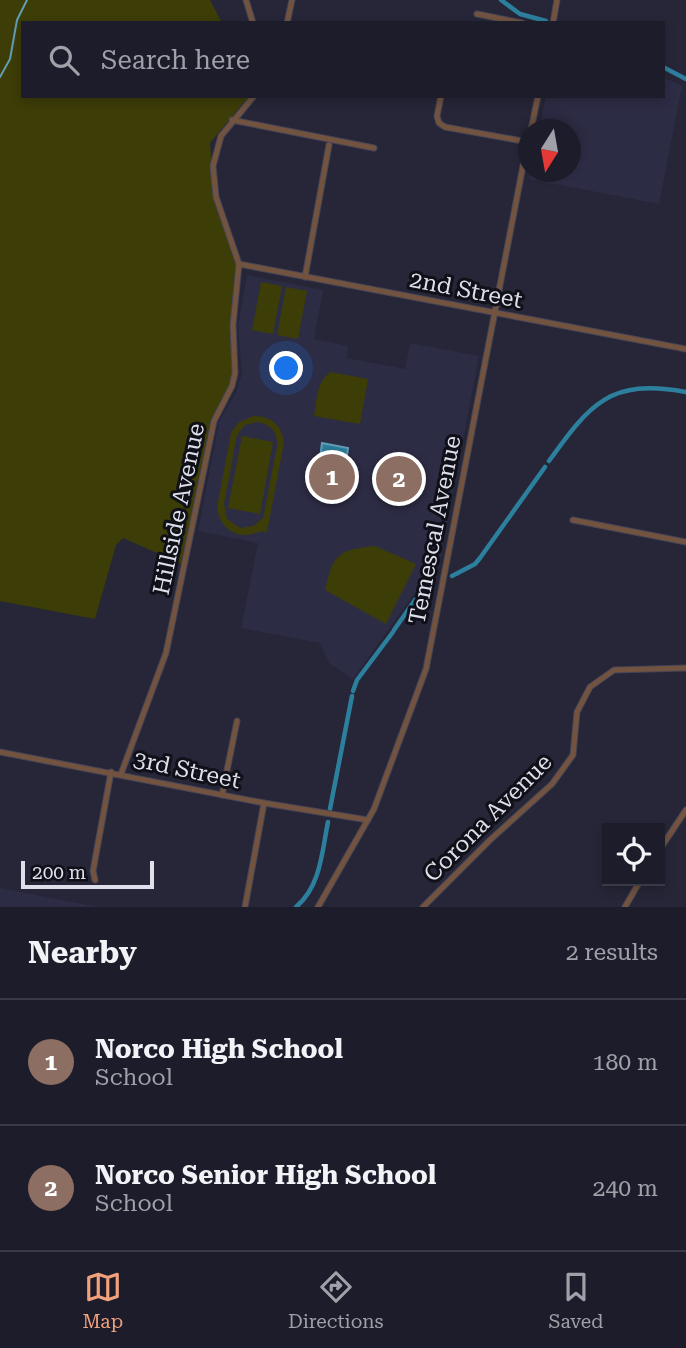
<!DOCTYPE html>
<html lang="en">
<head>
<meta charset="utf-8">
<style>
  body { margin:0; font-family:"Roboto Serif",serif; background:#292936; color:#f1f3f6 }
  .controls { position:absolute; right:21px; bottom:21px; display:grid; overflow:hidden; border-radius:0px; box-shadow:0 4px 10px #0003 }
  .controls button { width:63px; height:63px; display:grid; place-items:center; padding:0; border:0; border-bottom:2px solid #3a3a47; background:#1c1c2a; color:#f1f3f6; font:35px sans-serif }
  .compass { position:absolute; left:518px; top:119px; width:63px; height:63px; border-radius:50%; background:#1c1c2a; box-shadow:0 4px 10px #0003; rotate:191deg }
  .scale { position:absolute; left:21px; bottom:18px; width:133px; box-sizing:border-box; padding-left:7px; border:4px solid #dfdfec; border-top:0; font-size:19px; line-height:24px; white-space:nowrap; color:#dfdfec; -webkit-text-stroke:5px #101018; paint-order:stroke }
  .you { position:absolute; left:287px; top:369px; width:24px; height:24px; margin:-18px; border:5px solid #fff; border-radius:50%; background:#1a73e8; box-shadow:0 0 0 10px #1a73e833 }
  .badge { display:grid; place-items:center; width:46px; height:46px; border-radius:50%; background:#f1a17b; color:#fff; font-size:23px; font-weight:700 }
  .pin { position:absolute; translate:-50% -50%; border:4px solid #fff; box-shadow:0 2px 7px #0006 }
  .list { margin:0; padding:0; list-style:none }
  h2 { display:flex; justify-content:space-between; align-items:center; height:91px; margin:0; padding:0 28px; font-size:30px }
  h2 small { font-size:23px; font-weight:400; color:#a0a1a8 }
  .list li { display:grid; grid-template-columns:46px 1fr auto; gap:21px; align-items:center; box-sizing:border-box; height:126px; padding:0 28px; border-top:2px solid #3a3a47 }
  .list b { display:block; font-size:26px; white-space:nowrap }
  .list p { margin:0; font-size:23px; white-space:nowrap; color:#a0a1a8 }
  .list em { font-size:23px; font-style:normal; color:#a0a1a8 }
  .icon { flex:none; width:38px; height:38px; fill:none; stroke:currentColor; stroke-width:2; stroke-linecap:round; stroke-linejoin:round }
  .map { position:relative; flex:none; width:686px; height:907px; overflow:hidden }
  .search { position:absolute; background:#1c1c2a; box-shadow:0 4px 10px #0003; left:21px; right:21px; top:21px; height:77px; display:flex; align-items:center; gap:18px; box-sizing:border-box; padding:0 24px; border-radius:0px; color:#a0a1a8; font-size:26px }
  .sheet { height:343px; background:#1c1c2a }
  nav { display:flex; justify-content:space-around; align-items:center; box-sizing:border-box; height:98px; border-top:2px solid #3a3a47; background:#1c1c2a; font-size:19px; color:#a0a1a8 }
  nav a { display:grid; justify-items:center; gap:4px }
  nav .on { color:#f1a17b }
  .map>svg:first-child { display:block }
  .built { fill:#2d2c45 }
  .green { fill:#3d3d08; fill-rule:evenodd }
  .water { fill:#2c7f9d; stroke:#629cb5; stroke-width:2 }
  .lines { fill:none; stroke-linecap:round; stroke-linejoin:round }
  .stream { stroke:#629cb5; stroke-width:2 }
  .canal { stroke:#2c7f9d; stroke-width:4.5 }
  .minor-casing { stroke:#445; stroke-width:7 }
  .minor { stroke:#725340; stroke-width:5 }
  .labels { text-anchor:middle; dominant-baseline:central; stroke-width:6; stroke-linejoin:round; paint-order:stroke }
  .street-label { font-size:23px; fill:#dfdfec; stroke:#101018 }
</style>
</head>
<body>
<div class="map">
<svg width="686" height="907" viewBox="0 0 686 907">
  <rect width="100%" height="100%" fill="#262638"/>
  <!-- built -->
  <g class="built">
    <polygon points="663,77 682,86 659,204 529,179 531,172 570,172 570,130 539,129 546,96 663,96"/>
    <polygon points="247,275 323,290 314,339 348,346 347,358 405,369 410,343 479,356 436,579 413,595 353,679 329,663 320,643 241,628 258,543 198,531 219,422 236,393 242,373 238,327"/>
    <polygon points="0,888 45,897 98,907 0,907"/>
  </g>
  <!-- green -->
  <g class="green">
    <polygon points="0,0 210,0 222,23 23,23 23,96 249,96 210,143 213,180 239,264 233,325 235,373 214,421 184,565 123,538 116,545 95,619 0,601"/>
    <polygon points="261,282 282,286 273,334 252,330"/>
    <polygon points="286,287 307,291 298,339 277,335"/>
    <path d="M331,372L368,379L360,424L314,416C317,401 316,381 331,372Z"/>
    <path d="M253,416C271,416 282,425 284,443L267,532C258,530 257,534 247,535C230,536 219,523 217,507L231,433L238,423ZM257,422C271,424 278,433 277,446L263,518L253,526L240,528L227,519L224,504L237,435L245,425Z"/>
    <polygon points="242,436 273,442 260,514 228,508"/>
    <path d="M375,546L416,564L386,624L325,590C333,553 339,550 375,546Z"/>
  </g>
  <!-- water -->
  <polygon class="water" points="322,443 348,448 346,463 320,458"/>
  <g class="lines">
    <!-- stream -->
    <polyline class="stream" points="0,77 10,59 17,20 27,0"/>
    <!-- canal -->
    <g class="canal">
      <polyline points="501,0 520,14 546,21"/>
      <polyline points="663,67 686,79"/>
      <path d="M549,461C590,404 610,378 686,392"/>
      <polyline points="452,576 475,564 480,558 545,467"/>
      <polyline points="394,630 415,600 432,587"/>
      <polyline points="353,691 357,680 393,632"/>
      <polyline points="330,809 352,696"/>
      <path d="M296,907C321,886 322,851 328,822"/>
    </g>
    <defs>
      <g id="minor">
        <polyline points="246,0 253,23"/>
        <polyline points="477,14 522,23"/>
        <polyline points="287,23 292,0"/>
        <polyline points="553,23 557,0"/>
        <polyline points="441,96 437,116 439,123 445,127 528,142"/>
        <polyline points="232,120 374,148"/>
        <polyline points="531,130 538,96"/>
        <polyline points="239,264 686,349"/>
        <polyline points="305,277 329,145"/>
        <polyline points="573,520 686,542"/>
        <polyline points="0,752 264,803 368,820"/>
        <polyline points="121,774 166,653 214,421 232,386 235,373 233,325 239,264 216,197 213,166 221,136 254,96"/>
        <polyline points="222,795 237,721"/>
        <polyline points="660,849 686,810"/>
        <polyline points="95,880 93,871 111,772"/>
        <polyline points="245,907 264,803"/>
        <polyline points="318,907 374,809 426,669 528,140"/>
        <polyline points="423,907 490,840 552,784 573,755 577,712 590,687 614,670 686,668"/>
        <polyline points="625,907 640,881"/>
      </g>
    </defs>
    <!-- minor casing -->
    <use href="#minor" class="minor-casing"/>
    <!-- minor -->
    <use href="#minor" class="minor"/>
  </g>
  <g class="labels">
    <!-- street labels -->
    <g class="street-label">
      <text transform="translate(466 290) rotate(11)">2nd Street</text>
      <text transform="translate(179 509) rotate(-78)">Hillside Avenue</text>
      <text transform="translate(435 530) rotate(-79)">Temescal Avenue</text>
      <text transform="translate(187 770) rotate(12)">3rd Street</text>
      <text transform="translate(488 818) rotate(-45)">Corona Avenue</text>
    </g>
  </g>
</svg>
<div class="controls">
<button><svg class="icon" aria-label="locate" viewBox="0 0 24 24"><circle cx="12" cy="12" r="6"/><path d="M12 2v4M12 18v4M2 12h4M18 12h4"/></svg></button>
</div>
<svg class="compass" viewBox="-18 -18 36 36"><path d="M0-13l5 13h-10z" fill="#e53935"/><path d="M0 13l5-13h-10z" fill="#a0a1a8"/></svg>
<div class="scale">200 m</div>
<div class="you"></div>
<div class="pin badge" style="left:332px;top:477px;background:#8d6e63">1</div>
<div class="pin badge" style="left:399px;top:479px;background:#8d6e63">2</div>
<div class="search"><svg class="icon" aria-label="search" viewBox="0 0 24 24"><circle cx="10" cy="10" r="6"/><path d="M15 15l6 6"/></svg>Search here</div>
</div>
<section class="sheet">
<h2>Nearby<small>2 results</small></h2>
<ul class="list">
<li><span class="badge" style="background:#8d6e63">1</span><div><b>Norco High School</b><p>School</p></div><em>180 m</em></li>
<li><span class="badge" style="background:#8d6e63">2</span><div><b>Norco Senior High School</b><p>School</p></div><em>240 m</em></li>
</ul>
</section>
<nav>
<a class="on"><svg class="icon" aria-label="map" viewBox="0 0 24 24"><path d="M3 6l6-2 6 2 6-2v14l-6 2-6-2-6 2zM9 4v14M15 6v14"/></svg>Map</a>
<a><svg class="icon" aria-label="directions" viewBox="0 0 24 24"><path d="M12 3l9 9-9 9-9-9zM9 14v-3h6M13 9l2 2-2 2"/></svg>Directions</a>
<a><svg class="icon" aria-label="saved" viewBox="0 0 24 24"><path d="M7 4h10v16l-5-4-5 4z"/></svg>Saved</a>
</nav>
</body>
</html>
